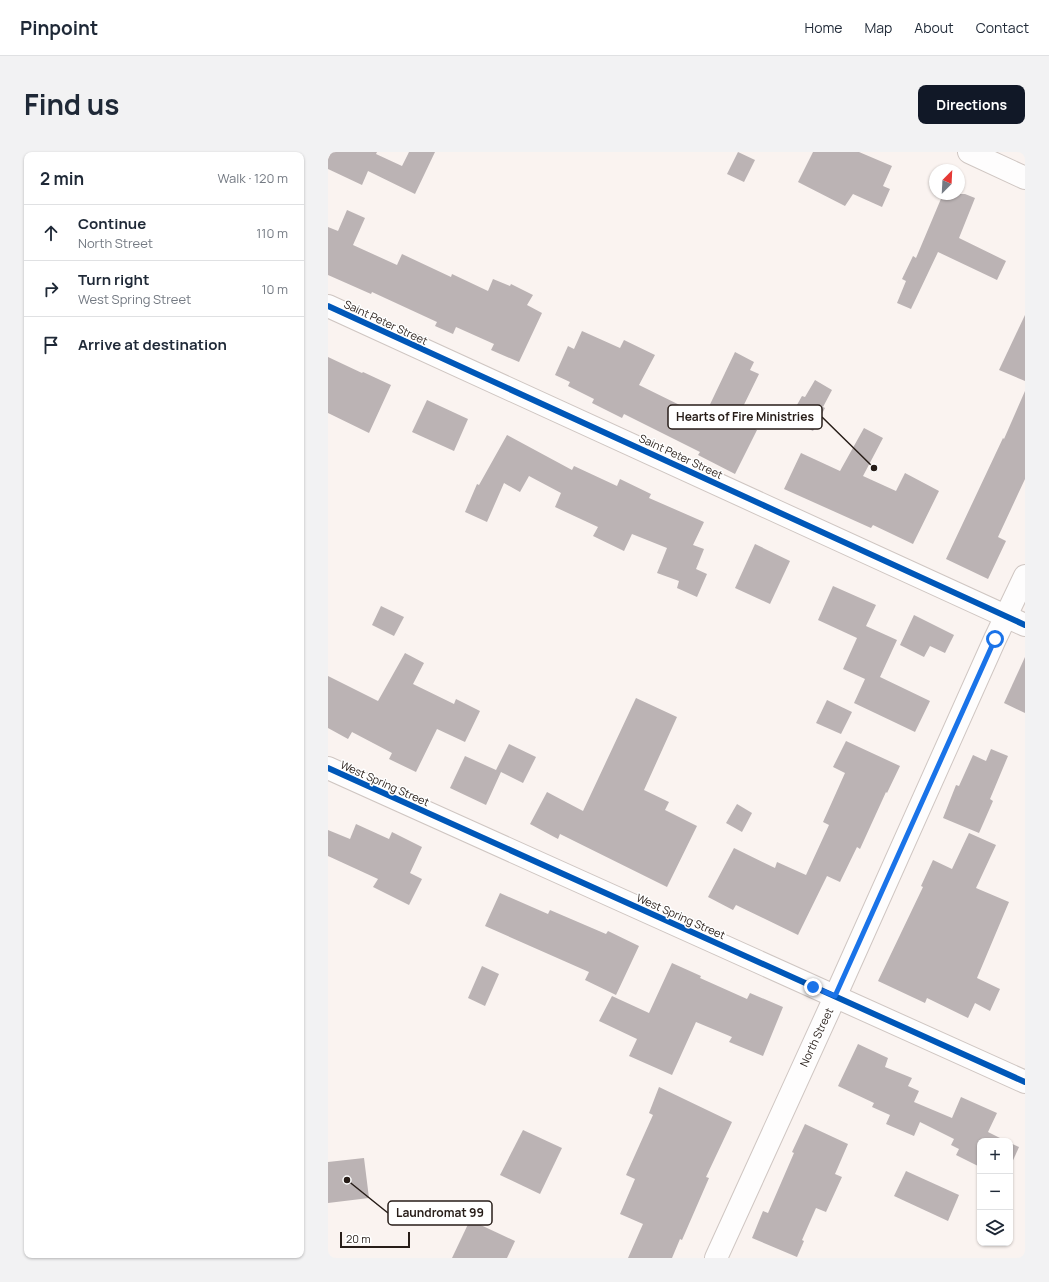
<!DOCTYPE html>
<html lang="en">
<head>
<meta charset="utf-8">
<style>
  body { margin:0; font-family:Manrope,sans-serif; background:#f2f2f3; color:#1f2937 }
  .controls { position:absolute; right:12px; bottom:12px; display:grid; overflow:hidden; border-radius:8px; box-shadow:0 1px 3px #0004 }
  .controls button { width:36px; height:36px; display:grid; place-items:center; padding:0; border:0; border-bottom:1px solid #e0e1e3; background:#fff; color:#1f2937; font:20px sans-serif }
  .compass { position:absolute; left:601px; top:12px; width:36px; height:36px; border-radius:50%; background:#fff; box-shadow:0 1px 3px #0004; rotate:24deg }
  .scale { position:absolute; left:12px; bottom:10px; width:70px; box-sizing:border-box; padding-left:4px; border:2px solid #271d18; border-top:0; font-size:11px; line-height:14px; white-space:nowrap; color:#271d18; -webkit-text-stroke:3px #fff; paint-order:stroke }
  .stop { position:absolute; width:12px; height:12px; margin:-9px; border:3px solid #1a73e8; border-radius:50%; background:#fff }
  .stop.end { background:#1a73e8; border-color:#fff; box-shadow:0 1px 4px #0008 }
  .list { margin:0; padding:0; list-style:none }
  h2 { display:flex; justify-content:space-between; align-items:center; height:52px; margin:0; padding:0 16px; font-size:17px }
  h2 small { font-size:13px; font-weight:400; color:#747a83 }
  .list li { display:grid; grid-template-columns:26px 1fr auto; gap:12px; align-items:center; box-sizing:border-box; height:56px; padding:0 16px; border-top:1px solid #e0e1e3 }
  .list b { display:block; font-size:15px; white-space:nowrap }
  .list p { margin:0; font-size:13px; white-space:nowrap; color:#747a83 }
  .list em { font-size:13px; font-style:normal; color:#747a83 }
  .icon { flex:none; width:22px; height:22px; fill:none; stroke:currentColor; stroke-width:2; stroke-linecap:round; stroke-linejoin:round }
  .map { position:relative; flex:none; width:697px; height:1106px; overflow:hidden; border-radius:8px }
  header { display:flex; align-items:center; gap:24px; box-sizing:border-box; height:56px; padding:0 20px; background:#fff; border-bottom:1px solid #e0e1e3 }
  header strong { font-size:19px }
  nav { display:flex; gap:22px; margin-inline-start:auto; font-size:14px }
  .intro { display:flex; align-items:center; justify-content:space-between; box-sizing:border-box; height:96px; padding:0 24px }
  h1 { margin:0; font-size:28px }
  .button { padding:10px 18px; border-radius:8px; background:#111827; color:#fff; font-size:14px; font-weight:700 }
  main { display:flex; gap:24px; padding:0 24px }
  aside { flex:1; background:#fff; border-radius:8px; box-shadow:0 1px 3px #0004 }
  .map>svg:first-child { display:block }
  .building { fill:#bbb3b4 }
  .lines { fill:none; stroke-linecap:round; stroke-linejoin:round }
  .street-casing { stroke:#cfc6c2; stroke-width:24 }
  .secondary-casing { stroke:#cfc6c2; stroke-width:24 }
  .street { stroke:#fefdfd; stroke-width:22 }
  .secondary { stroke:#fefdfd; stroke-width:22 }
  .cycleway-casing { stroke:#fff; stroke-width:8 }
  .cycleway { stroke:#0057b8; stroke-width:6 }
  .route { stroke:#1a73e8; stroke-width:5 }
  .labels { text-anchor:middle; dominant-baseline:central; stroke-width:3; stroke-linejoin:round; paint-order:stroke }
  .street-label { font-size:11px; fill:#271d18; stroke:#fff }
  .leader { fill:none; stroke:#271d18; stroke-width:1.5 }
  .callout-dot { fill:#271d18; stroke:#fff; stroke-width:1.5 }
  .callout { fill:#fff; stroke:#271d18; stroke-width:1.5 }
  .callout-label { font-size:12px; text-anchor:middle; font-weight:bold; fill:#271d18 }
</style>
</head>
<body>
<header>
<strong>Pinpoint</strong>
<nav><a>Home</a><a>Map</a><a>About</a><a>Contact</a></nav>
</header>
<div class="intro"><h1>Find us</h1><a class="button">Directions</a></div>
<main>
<aside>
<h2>2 min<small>Walk · 120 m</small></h2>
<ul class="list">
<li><svg class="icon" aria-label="ahead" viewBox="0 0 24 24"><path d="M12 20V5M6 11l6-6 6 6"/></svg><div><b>Continue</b><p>North Street</p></div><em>110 m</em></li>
<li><svg class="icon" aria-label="right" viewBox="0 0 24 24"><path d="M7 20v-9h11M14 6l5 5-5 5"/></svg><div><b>Turn right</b><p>West Spring Street</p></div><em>10 m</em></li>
<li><svg class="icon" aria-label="arrive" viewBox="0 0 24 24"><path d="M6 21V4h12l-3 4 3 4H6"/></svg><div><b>Arrive at destination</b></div></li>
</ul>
</aside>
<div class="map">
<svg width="697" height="1106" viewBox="0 0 697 1106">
  <rect width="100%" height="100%" fill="#faf3f0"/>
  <!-- building -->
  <g class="building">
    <polygon points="1,0 49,0 48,2 74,14 81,0 107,0 87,42 40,19 34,33 0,17 0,7 3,1"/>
    <polygon points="410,0 427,8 416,30 399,22"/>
    <polygon points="485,0 531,0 564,14 555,34 562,37 554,55 525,42 517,54 470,30"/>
    <polygon points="615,42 637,42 647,46 631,86 678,109 669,128 610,100 583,157 569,151 578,129 574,127 585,104 588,106"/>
    <polygon points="19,58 37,66 25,93 69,113 74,102 123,125 124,122 160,139 165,127 182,134 183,132 205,143 199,153 214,161 191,210 163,198 166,192 128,175 125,182 107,174 109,170 44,140 43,142 0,123 0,75 10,79"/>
    <polygon points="697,163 697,229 671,218"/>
    <polygon points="254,179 292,196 296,188 327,203 311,233 376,265 407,200 426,210 422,218 431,222 409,267 429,278 407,322 370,303 372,300 296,262 294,266 264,251 266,247 240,234 242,230 227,223 240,194 246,197"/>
    <polygon points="0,205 34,221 35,220 63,233 41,281 0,261"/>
    <polygon points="487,228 504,238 495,255 497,256 485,279 461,267 474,244 477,245"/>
    <polygon points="697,239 697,327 670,385 678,389 660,427 618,407 675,286 676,287"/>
    <polygon points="99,248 140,267 126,299 84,280"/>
    <polygon points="536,276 555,286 535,324 568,339 577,321 611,339 585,392 545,373 543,376 456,337 473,301 512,319"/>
    <polygon points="179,283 244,318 246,314 289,334 292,327 323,342 321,346 376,370 365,393 376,397 368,417 379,422 369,445 349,436 351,429 329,421 339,396 304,382 296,399 265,384 270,375 227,355 233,341 201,324 192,340 176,331 159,370 137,360 149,332 151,333"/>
    <polygon points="427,392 462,409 442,452 407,436"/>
    <polygon points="505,434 548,453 538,474 569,488 552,525 602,549 587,580 526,551 537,527 515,517 529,486 490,468"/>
    <polygon points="53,454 76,465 66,484 44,473"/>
    <polygon points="586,463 626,483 617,501 602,494 596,505 572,493"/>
    <polygon points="77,501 96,511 85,532 126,552 128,547 152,559 137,590 109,577 88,620 61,607 64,601 24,580 20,587 0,576 0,524 50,549"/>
    <polygon points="697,505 697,561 676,551"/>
    <polygon points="308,546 349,565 316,638 341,650 337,658 369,674 339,735 232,682 230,687 202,672 219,640 255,659"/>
    <polygon points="499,548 524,560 513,582 488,571"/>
    <polygon points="518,589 572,614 559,641 558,640 532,697 529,695 512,730 499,724 470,783 408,753 405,758 380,745 406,696 447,716 449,710 478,723 501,673 495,670 517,621 505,615"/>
    <polygon points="181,592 208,605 195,631 173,620 158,653 122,636 137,604 168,618"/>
    <polygon points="663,597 680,604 662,647 665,649 651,681 615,666 628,633 631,634 645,603 658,609"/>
    <polygon points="409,652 424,661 414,680 398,671"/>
    <polygon points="28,672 61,687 64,680 94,695 82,721 94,727 81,753 45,735 50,727 0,704 0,678 22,687"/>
    <polygon points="641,681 668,693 648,736 681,750 649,826 672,837 662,859 647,851 640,866 599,846 597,851 550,829 595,735 593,734 605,708 624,717"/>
    <polygon points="172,741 220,762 222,758 278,782 280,779 311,794 288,843 257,828 261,820 157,774"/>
    <polygon points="344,811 373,824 372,826 419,847 422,841 455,855 435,904 401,890 404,885 368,870 344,923 301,904 309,887 271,869 284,844 321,861"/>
    <polygon points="154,814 171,822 157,854 140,846"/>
    <polygon points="530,892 560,906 557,915 584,926 580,934 591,939 586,950 624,966 633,945 669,961 660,980 678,989 652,989 652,1015 628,1003 631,997 623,993 626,987 592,970 586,984 558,972 562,963 544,955 546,951 510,934"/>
    <polygon points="331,935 404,970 378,1025 381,1026 354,1088 352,1087 344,1106 300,1106 315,1072 292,1062 307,1027 298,1023 325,963 321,961"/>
    <polygon points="477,972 520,992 507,1022 514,1025 498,1060 488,1056 474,1088 476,1089 469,1105 424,1086 435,1059 440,1061 466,1001 464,1000"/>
    <polygon points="195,978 234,996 212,1042 172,1023"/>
    <polygon points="682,991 691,995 682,1015"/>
    <polygon points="36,1006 41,1046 0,1051 0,1010"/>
    <polygon points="578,1019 631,1043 620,1069 566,1044"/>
    <polygon points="142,1068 187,1089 179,1106 124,1106"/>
  </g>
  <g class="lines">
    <defs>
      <g id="street">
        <polyline points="641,0 697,26"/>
        <polyline points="0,154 697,473"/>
        <polyline points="388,1106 507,845 667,487 697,424"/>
      </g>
      <polyline id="secondary" points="0,616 697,930"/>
    </defs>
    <!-- street casing -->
    <use href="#street" class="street-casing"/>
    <!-- secondary casing -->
    <use href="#secondary" class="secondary-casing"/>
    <!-- street -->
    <use href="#street" class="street"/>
    <!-- secondary -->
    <use href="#secondary" class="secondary"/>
    <defs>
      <g id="cycleway">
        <polyline points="0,154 697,473"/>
        <polyline points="0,616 697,930"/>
      </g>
    </defs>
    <!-- cycleway casing -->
    <use href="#cycleway" class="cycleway-casing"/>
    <!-- cycleway -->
    <use href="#cycleway" class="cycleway"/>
  </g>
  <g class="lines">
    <!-- route -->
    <polyline class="route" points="485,835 507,844 667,487"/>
  </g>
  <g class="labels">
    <!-- street labels -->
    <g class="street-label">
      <text transform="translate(58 170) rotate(25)">Saint Peter Street</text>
      <text transform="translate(353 304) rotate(25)">Saint Peter Street</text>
      <text transform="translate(57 631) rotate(24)">West Spring Street</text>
      <text transform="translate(353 764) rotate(24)">West Spring Street</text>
      <text transform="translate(488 885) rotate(-65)">North Street</text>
    </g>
  </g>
  <!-- callouts -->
  <path class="leader" d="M546 316L494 265M19 1028L60 1061"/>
  <g class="callout-dot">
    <circle cx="546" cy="316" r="4"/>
    <circle cx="19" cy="1028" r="4"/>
  </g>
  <g class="callout">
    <rect x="340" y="253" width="154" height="24" rx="4"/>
    <rect x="60" y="1049" width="104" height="24" rx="4"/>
  </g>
  <g class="callout-label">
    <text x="417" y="269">Hearts of Fire Ministries</text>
    <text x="112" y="1065">Laundromat 99</text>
  </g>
</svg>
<div class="controls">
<button>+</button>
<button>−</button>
<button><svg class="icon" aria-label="layers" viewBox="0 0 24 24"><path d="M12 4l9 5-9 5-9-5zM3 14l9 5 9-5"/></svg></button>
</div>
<svg class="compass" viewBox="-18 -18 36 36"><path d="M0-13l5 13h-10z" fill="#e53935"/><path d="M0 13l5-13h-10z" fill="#747a83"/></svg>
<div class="scale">20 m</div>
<div class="stop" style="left:667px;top:487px"></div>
<div class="stop end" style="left:485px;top:835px"></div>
</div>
</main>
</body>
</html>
